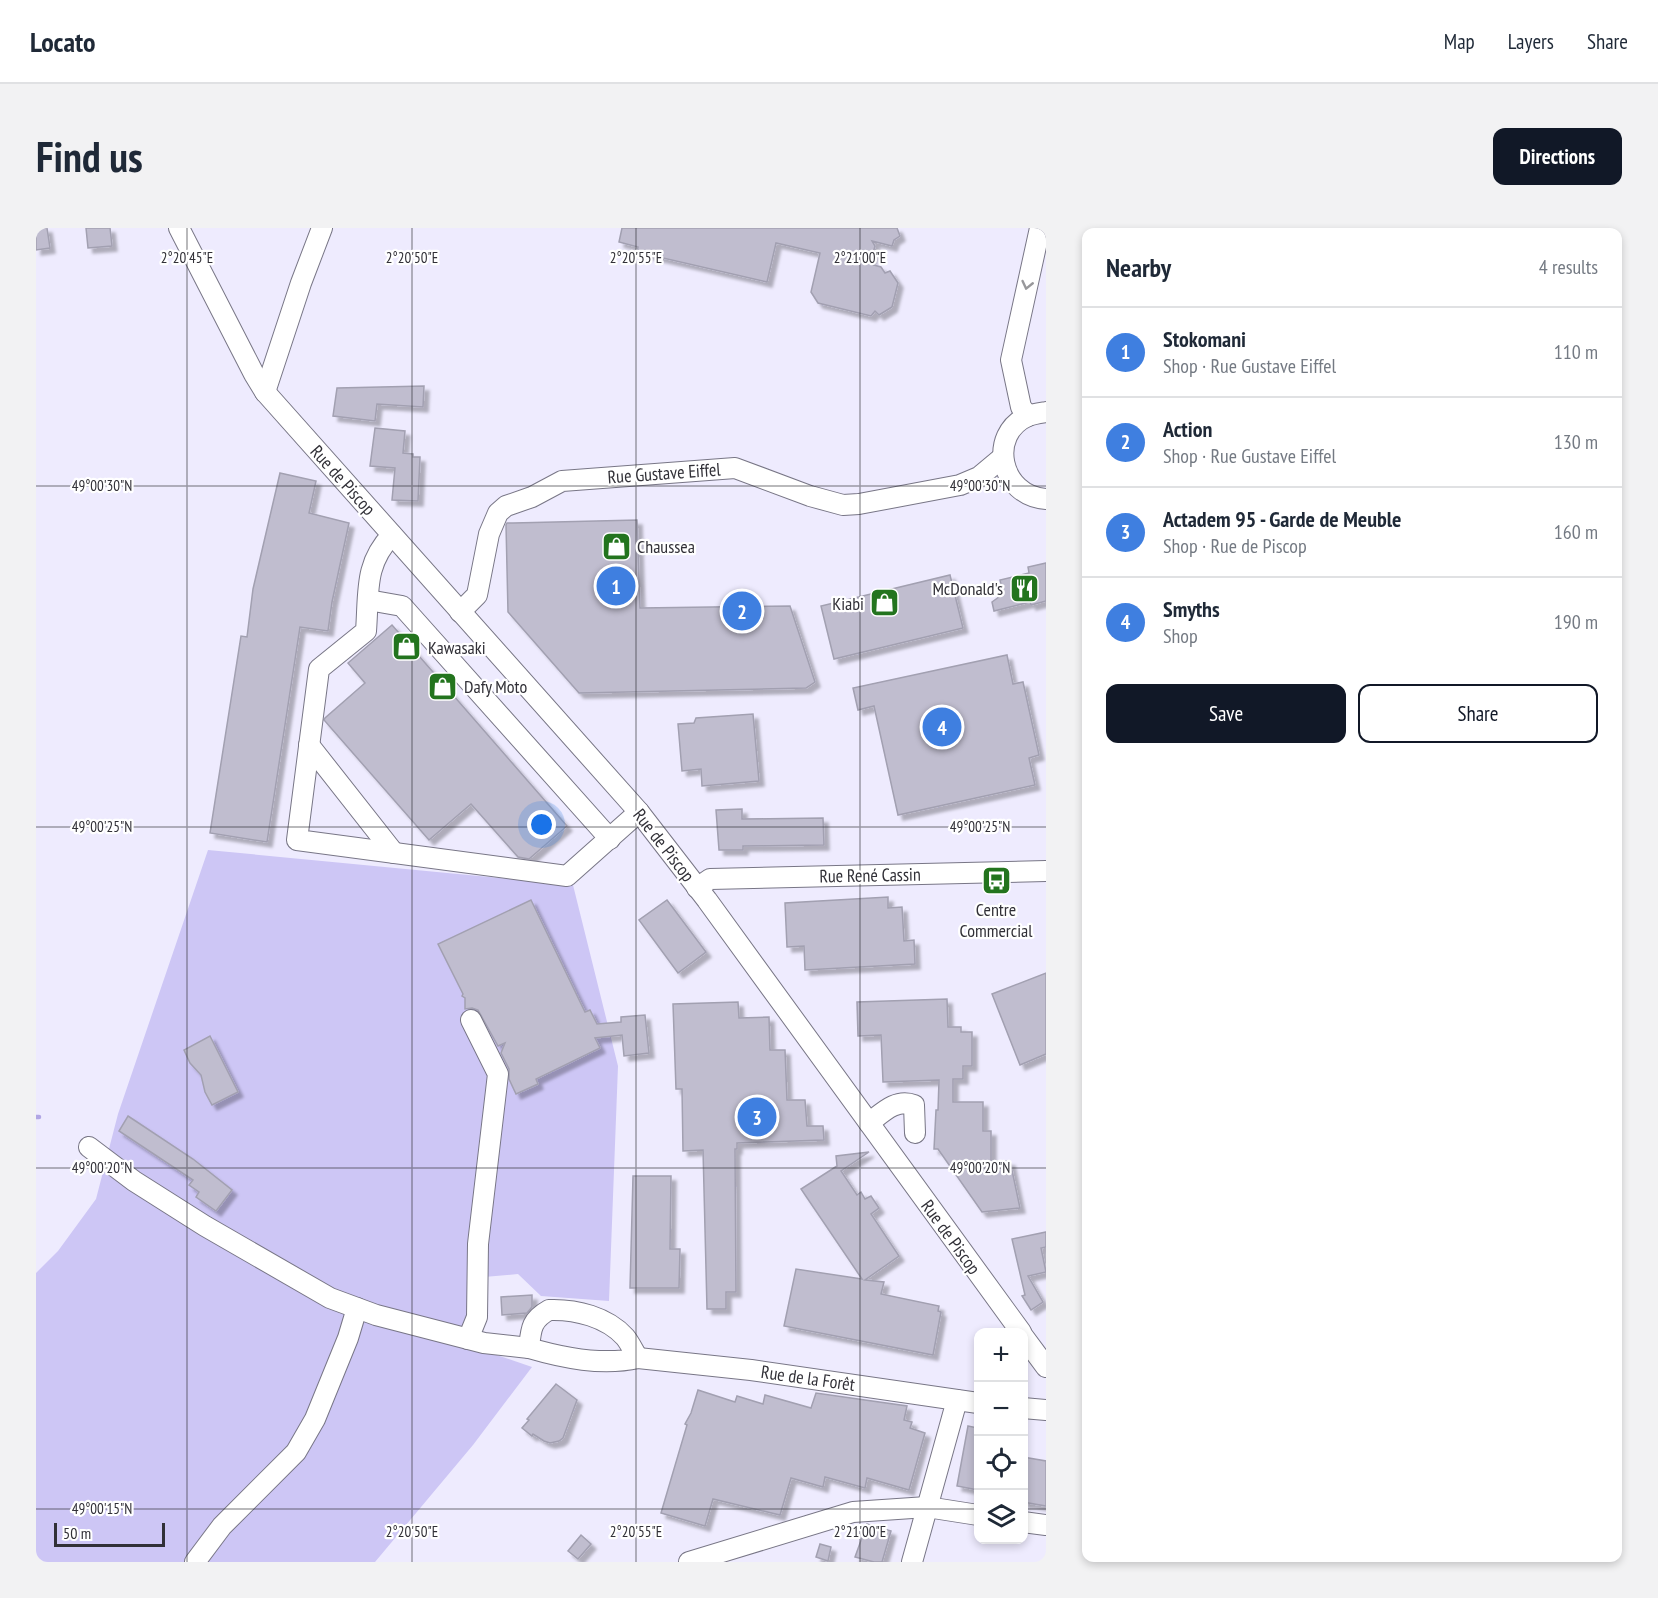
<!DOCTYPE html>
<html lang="en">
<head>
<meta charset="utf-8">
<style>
  body { margin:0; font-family:"PT Sans Narrow",sans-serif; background:#f2f2f3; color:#1f2937 }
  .controls { position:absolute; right:18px; bottom:18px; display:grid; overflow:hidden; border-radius:12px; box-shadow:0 3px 9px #0003 }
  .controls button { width:54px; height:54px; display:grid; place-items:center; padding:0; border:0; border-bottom:2px solid #e0e1e3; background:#fff; color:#1f2937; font:30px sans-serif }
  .scale { position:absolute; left:18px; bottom:15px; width:111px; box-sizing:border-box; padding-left:6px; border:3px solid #313037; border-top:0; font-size:16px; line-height:21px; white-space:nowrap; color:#313037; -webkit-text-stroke:4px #fff; paint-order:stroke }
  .you { position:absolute; left:506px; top:597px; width:21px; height:21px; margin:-15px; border:4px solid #fff; border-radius:50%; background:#1a73e8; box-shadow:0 0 0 9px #1a73e833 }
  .badge { display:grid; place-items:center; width:39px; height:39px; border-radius:50%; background:#111827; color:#fff; font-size:20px; font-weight:700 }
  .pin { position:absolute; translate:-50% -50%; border:3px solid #fff; box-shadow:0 2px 6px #0006 }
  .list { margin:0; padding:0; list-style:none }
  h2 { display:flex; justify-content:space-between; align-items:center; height:78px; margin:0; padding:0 24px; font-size:26px }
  h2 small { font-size:20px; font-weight:400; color:#747a83 }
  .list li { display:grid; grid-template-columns:39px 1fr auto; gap:18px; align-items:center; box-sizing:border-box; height:90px; padding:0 24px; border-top:2px solid #e0e1e3 }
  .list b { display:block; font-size:22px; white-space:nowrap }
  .list p { margin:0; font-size:20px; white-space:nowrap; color:#747a83 }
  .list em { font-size:20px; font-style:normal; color:#747a83 }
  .actions { display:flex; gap:12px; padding:18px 24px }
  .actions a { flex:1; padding:14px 0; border:2px solid #111827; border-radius:12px; text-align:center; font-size:21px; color:#111827 }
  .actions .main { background:#111827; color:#fff }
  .icon { flex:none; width:33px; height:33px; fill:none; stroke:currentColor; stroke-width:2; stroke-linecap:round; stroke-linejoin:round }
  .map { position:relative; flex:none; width:1010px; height:1334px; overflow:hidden; border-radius:12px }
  header { display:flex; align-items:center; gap:36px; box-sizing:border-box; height:84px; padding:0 30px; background:#fff; border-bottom:2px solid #e0e1e3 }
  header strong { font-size:28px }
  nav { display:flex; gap:33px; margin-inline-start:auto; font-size:21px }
  .intro { display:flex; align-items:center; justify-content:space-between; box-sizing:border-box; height:144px; padding:0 36px }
  h1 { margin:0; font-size:42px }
  .button { padding:15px 27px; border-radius:12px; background:#111827; color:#fff; font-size:21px; font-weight:700 }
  main { display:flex; gap:36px; padding:0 36px }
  aside { flex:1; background:#fff; border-radius:12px; box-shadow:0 3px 9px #0003 }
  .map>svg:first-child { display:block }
  .green { fill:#cdc6f5 }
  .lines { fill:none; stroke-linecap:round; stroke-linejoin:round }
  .stream { stroke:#b1a6e4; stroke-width:4.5 }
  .building { fill:#c0bdcf; stroke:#a2a0b1; stroke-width:1.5; filter:url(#shadow) }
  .minor-casing { stroke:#787686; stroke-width:22 }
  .minor { stroke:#fff; stroke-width:20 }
  .oneway { stroke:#98989b }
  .ticks { fill:none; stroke:#313037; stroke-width:1.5; stroke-opacity:0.45 }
  .labels { text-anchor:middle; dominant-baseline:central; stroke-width:4.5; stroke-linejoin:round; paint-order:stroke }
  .street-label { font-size:18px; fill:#313037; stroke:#fff }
  .poi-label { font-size:18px; fill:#313037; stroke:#fff; text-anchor:start }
  .ticks-label { font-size:15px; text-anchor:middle; fill:#313037; stroke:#fff; stroke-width:4.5; stroke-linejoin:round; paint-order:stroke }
</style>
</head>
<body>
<header>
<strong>Locato</strong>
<nav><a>Map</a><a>Layers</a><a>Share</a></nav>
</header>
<div class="intro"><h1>Find us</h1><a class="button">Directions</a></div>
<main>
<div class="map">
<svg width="1010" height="1334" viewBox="0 0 1010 1334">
  <defs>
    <filter id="shadow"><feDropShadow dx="5" dy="5" stdDeviation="1.5" flood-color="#0004"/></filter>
  </defs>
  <rect width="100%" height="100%" fill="#eeebfe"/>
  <!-- green -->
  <polygon class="green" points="172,622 537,657 582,838 573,1073 505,1068 482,1046 448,1049 443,1121 496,1139 437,1217 339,1334 0,1334 0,1045 22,1023 60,971 82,886"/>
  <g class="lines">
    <!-- stream -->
    <polyline class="stream" points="0,889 3,889"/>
  </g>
  <!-- building -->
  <g class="building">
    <polygon points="0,0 11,0 14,20 0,22"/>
    <polygon points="50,0 74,0 76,18 52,20"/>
    <polygon points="586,0 861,0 864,8 858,12 856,18 836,13 839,18 834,36 845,39 849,45 854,43 862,55 856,79 843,87 839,83 835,88 782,75 775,64 784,25 740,15 731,54 601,24 602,19 583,14"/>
    <polygon points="388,158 387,179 341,176 339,193 297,188 301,160"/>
    <polygon points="339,200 369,203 367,225 377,226 377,229 384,229 382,273 356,272 359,240 334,238"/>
    <polygon points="244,245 280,253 273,285 313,295 296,374 292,403 264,399 231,614 174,605 205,408 211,409 217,361"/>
    <polygon points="601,292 604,380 754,378 779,454 770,460 543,465 472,384 470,297 471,295 477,295"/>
    <polygon points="1010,335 1010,373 995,377 994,374 958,383 956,374 967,366 964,352 993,345 992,339"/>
    <polygon points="914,347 927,400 798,431 785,378"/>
    <polygon points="356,397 531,598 493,631 482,629 435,576 393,612 288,492 289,490 329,455 312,435"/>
    <polygon points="971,427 977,456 987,454 1003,527 993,530 999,557 862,587 838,478 822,482 817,460"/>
    <polygon points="717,486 723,553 666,558 665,541 646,543 642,496 658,495 660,490"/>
    <polygon points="706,581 706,591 787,590 788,617 707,618 707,622 683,622 680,582"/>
    <polygon points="852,669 852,680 866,679 868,713 878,712 879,736 769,742 768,718 751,719 749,675"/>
    <polygon points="495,672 549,784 554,782 561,796 585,794 585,789 609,787 613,825 588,828 586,807 559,810 564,820 500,851 502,856 480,866 473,851 473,841 465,825 469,815 462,818 442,782 436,780 429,781 429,770 426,768 427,766 402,716"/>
    <polygon points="631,672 670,724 642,745 603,692"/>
    <polygon points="1010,745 1010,826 984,837 956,766"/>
    <polygon points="911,771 912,799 925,799 925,804 936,804 936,838 927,838 927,851 917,851 917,874 947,874 947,903 955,903 955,933 974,933 984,980 946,984 902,921 898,921 900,882 902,882 903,852 847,854 845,807 822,808 821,774"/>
    <polygon points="702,774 703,790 733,789 734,822 749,822 751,872 769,872 771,898 787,898 788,912 701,915 701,921 699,921 700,1064 690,1064 690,1081 671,1081 667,922 647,923 646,861 640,861 637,776"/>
    <polygon points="174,808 202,864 176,877 169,864 165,847 154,835 148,822"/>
    <polygon points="92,888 157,931 196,962 180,983 160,969 163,964 153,957 157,952 83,903"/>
    <polygon points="833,924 805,943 821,967 825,964 829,971 835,968 843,980 835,986 863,1028 829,1052 848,1054 845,1066 903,1078 902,1083 905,1084 897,1127 748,1098 760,1041 826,1051 765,961 801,938 800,928"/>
    <polygon points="597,948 635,948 634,1021 644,1021 643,1060 594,1060"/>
    <polygon points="1010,1004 1010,1019 1005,1020 1010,1044 992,1048 1007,1074 995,1082 986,1068 989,1067 976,1011"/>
    <polygon points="496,1067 496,1079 491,1085 466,1087 465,1069"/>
    <polygon points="520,1156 541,1172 527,1210 523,1213 514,1215 508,1213 497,1206 496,1208 486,1200 493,1192 491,1191"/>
    <polygon points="662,1162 699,1174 701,1168 727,1176 729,1167 775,1180 780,1165 871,1178 868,1192 876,1194 874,1200 889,1205 873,1262 831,1250 829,1260 789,1249 787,1259 755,1250 744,1287 677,1271 669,1298 625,1285 651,1197 649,1196 655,1185"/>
    <polygon points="932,1198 942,1200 942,1262 921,1258"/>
    <polygon points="987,1229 1010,1233 1010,1278 987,1274"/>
    <polygon points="831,1296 855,1303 846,1334 838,1334 819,1329"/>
    <polygon points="545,1307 555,1316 542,1331 532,1323"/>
    <polygon points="784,1316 795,1319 792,1333 780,1329"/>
  </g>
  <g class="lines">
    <defs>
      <g id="minor">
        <polyline points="143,0 218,146 229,164 603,584 671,672 985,1104"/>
        <polyline points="229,164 265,55 286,0"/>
        <path d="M1010,184C1004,185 997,186 992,188C951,206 964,268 1010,271"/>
        <polyline points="992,188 985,179 975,132 1004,0"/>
        <path d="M356,307C328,336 333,364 330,403L283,441L261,612L531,648L603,584"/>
        <polyline points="332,372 366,378 574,611"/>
        <polyline points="424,384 441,367 453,306 462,285 470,278 496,269 526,253 699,240 774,268 807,277 823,276 924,257 943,249 967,229"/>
        <polyline points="273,517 358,625"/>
        <polyline points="661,660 674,651 1010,643"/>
        <path d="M833,895C846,885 860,870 878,877L879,905"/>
        <polyline points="53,919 98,953 169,998 294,1070 340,1087 448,1115 493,1120"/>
        <path d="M513,1082C540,1081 571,1089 589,1109C594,1115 598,1124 602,1130C566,1138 527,1130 493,1120C495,1101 495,1092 513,1082Z"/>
        <polyline points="987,1108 1010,1139"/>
        <polyline points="432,1111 441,1089 442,1016 462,846 435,792"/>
        <polyline points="602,1130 715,1142 942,1175"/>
        <polyline points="987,1180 1010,1182"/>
        <polyline points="987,1294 1010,1297"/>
        <polyline points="159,1334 186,1298 260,1224 279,1191 312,1110 321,1080"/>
        <polyline points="653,1334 817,1284 891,1279 942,1287"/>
        <polyline points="876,1334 921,1172"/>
      </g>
    </defs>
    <!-- minor casing -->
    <use href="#minor" class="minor-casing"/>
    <!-- minor -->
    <use href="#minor" class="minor"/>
  </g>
  <!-- one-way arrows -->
  <defs><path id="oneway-chevron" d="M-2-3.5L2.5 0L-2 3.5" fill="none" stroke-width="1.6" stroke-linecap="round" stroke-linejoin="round" transform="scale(1.5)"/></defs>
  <use class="oneway" href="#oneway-chevron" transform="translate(991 57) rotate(103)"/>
  <!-- ticks -->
  <path class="ticks" d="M151,0V1334M376,0V1334M600,0V1334M824,0V1334M0,258H1010M0,599H1010M0,940H1010M0,1281H942M987,1281H1010"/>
  <!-- icons -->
  <defs>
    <symbol id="shop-square" viewBox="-11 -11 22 22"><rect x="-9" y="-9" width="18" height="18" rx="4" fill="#23741e" stroke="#fff"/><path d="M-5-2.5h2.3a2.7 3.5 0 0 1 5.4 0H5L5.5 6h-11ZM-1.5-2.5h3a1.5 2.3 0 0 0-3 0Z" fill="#fff"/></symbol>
    <symbol id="restaurant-square" viewBox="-11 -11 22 22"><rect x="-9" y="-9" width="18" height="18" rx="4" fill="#23741e" stroke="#fff"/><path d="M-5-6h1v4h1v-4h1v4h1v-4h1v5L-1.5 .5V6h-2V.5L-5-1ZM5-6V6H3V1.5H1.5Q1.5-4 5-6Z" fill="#fff"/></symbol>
    <symbol id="bus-square" viewBox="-11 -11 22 22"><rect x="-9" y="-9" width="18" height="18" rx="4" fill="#23741e" stroke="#fff"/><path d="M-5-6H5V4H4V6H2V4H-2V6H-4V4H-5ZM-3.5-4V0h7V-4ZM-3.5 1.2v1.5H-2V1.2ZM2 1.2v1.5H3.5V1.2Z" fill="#fff"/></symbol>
  </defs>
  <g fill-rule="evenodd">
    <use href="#shop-square" x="564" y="302" width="33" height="33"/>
    <use href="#restaurant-square" x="972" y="344" width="33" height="33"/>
    <use href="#shop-square" x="832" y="358" width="33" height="33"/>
    <use href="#shop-square" x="354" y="402" width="33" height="33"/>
    <use href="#shop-square" x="390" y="442" width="33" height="33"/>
    <use href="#bus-square" x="944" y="636" width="33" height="33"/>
  </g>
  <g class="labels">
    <!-- street labels -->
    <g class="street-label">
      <text transform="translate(628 245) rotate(-4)">Rue Gustave Eiffel</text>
      <text transform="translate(307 252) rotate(48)">Rue de Piscop</text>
      <text transform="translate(628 617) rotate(52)">Rue de Piscop</text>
      <text transform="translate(834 647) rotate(-1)">Rue René Cassin</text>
      <text transform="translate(915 1009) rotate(54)">Rue de Piscop</text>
      <text transform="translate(772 1150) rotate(8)">Rue de la Forêt</text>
    </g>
    <!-- poi labels -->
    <g class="poi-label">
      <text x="601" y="318">Chaussea</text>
      <text x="967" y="360" text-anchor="end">McDonald's</text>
      <text x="828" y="375" text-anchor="end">Kiabi</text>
      <text x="392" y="419">Kawasaki</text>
      <text x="428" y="458">Dafy Moto</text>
      <text x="960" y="681" text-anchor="middle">Centre<tspan x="960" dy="21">Commercial</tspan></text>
    </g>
  </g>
  <g class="ticks-label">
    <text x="151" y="35">2°20'45"E</text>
    <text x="376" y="35">2°20'50"E</text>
    <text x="600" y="35">2°20'55"E</text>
    <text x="824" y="35">2°21'00"E</text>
    <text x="66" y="263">49°00'30"N</text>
    <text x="944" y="263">49°00'30"N</text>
    <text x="66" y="604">49°00'25"N</text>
    <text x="944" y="604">49°00'25"N</text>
    <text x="66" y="945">49°00'20"N</text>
    <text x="944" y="945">49°00'20"N</text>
    <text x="66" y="1286">49°00'15"N</text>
    <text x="376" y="1309">2°20'50"E</text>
    <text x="600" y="1309">2°20'55"E</text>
    <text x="824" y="1309">2°21'00"E</text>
  </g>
</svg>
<div class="controls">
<button>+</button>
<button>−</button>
<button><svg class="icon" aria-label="locate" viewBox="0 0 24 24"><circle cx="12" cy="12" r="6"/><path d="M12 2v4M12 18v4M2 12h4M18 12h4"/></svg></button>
<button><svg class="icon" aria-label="layers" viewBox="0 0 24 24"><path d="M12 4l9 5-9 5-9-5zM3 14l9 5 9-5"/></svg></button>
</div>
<div class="scale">50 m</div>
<div class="you"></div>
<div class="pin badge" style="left:580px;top:358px;background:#3f7fe0">1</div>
<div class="pin badge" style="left:706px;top:383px;background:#3f7fe0">2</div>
<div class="pin badge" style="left:721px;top:889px;background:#3f7fe0">3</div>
<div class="pin badge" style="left:906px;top:499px;background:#3f7fe0">4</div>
</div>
<aside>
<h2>Nearby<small>4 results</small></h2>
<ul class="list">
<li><span class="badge" style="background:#3f7fe0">1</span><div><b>Stokomani</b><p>Shop · Rue Gustave Eiffel</p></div><em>110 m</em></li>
<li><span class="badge" style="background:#3f7fe0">2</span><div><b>Action</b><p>Shop · Rue Gustave Eiffel</p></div><em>130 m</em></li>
<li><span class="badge" style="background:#3f7fe0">3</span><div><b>Actadem 95 - Garde de Meuble</b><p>Shop · Rue de Piscop</p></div><em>160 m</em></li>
<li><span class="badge" style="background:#3f7fe0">4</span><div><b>Smyths</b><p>Shop</p></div><em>190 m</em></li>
</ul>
<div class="actions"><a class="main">Save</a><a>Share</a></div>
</aside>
</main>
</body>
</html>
